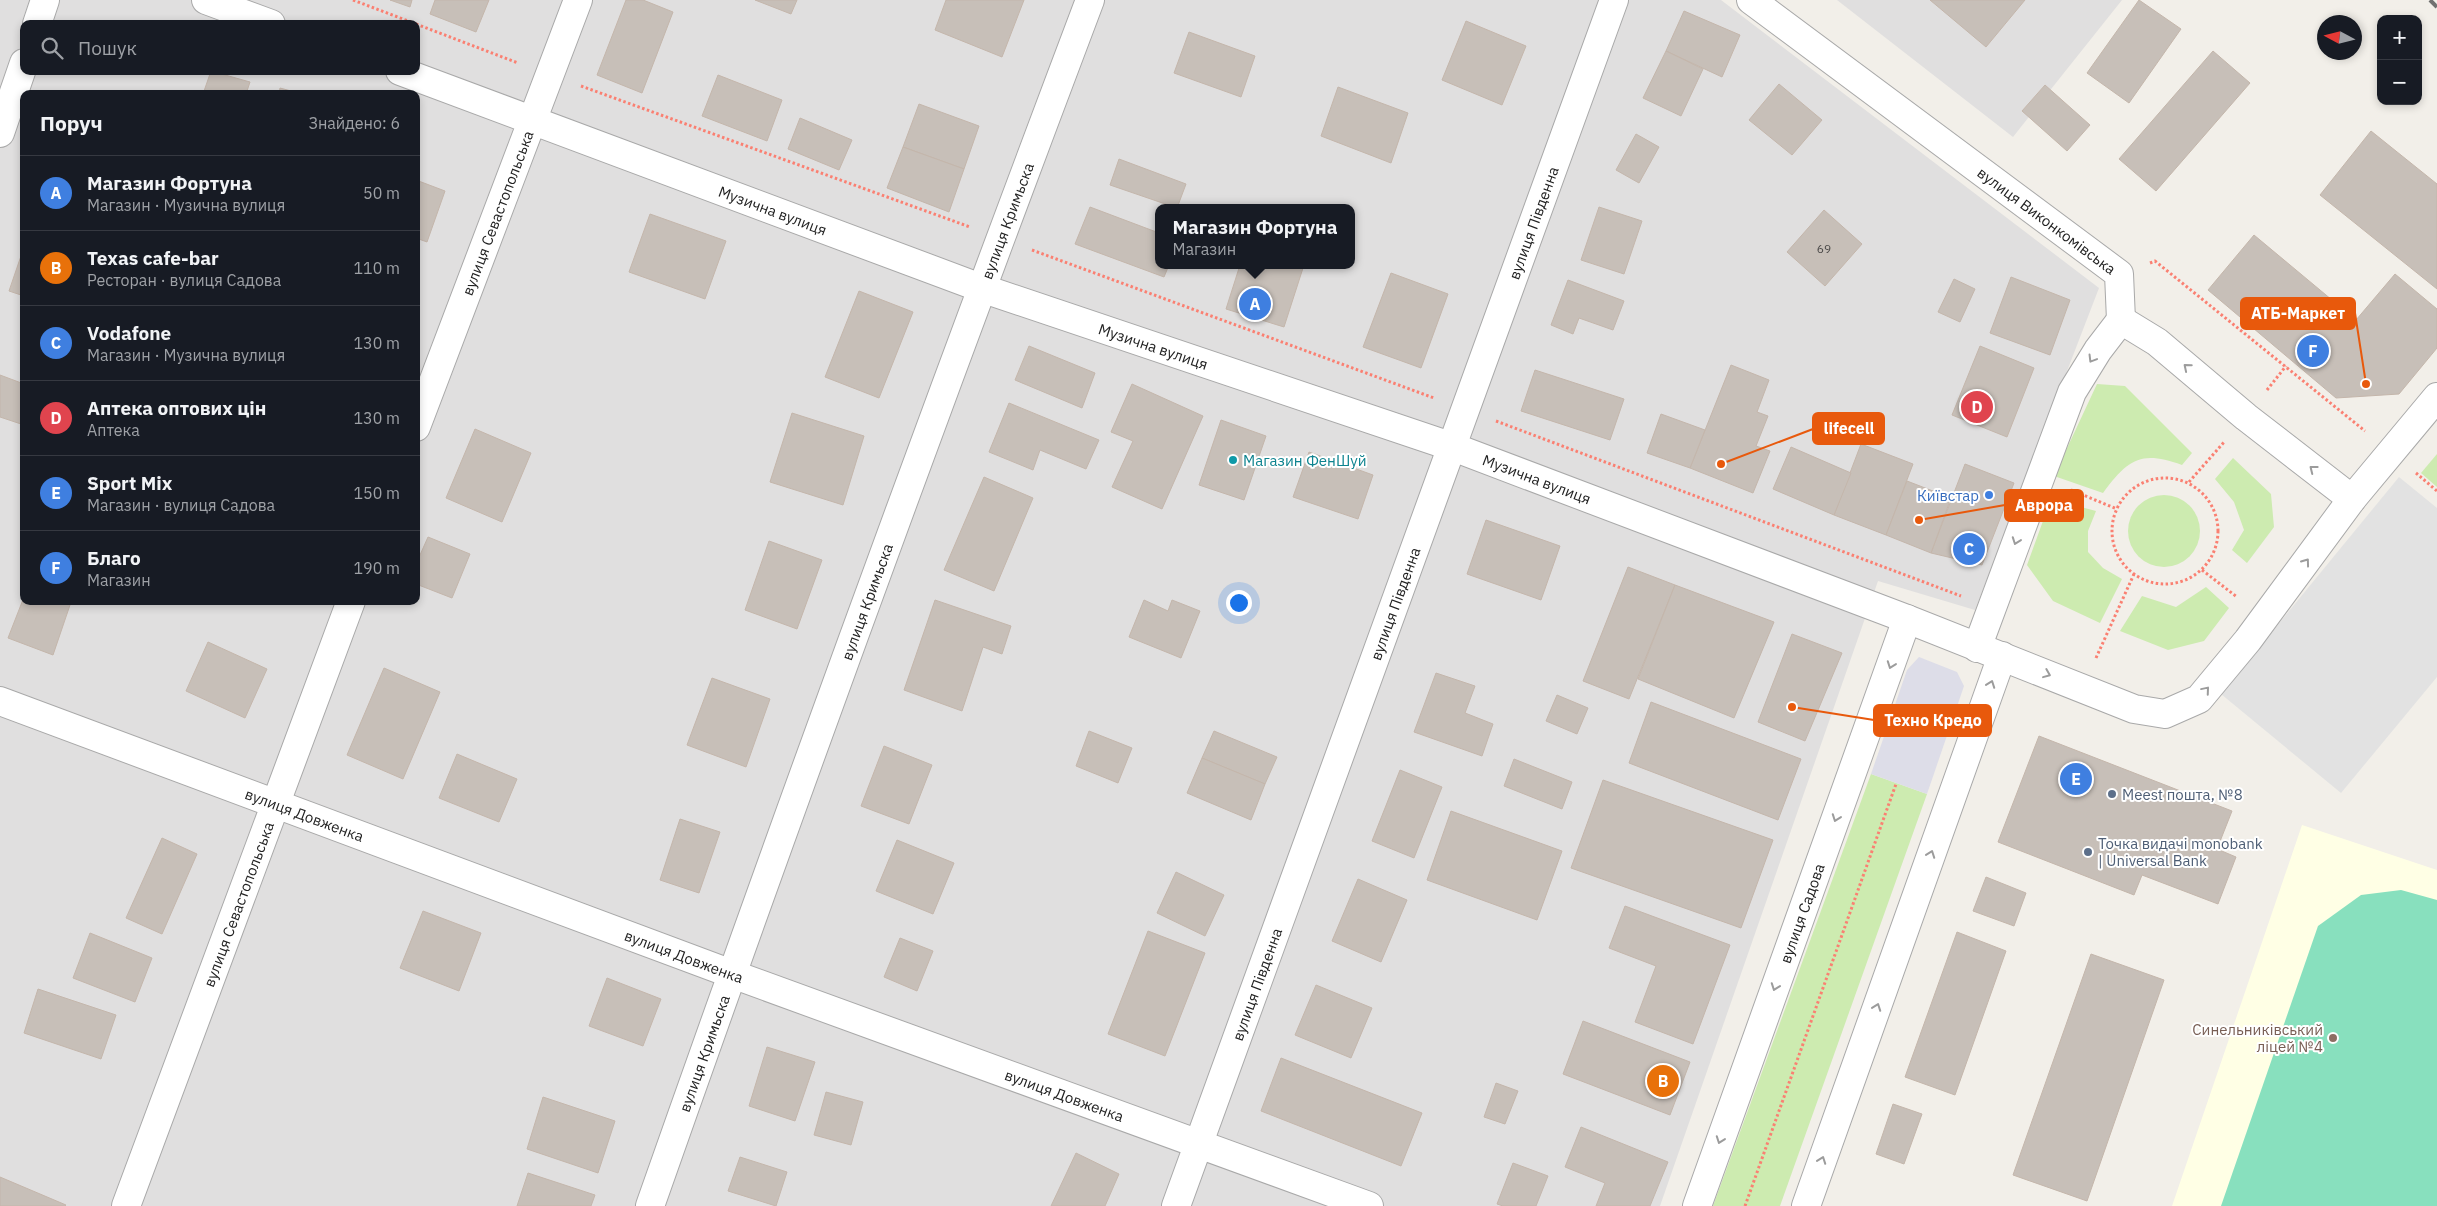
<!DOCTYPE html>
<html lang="uk">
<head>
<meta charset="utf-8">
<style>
  body { margin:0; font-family:"IBM Plex Sans",sans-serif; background:#20242c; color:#f1f3f6 }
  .controls { position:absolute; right:15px; top:15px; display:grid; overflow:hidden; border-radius:10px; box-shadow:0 2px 8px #0003 }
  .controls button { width:45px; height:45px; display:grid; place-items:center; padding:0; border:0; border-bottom:1px solid #363941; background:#171b24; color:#f1f3f6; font:25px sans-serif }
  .compass { position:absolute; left:2317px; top:15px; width:45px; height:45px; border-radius:50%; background:#171b24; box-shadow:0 2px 8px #0003; rotate:277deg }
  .you { position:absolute; left:1238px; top:602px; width:18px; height:18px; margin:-12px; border:4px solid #fff; border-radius:50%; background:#1a73e8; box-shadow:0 0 0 8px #1a73e833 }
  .badge { display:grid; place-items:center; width:32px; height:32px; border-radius:50%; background:#db2777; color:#fff; font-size:16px; font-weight:700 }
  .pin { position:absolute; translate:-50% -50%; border:2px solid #fff; box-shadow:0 1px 5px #0006 }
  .popup { position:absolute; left:1155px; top:204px; width:200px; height:65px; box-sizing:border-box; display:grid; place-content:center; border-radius:10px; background:#171b24; filter:drop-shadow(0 1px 4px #0005); font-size:16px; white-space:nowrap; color:#9ea1a6 }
  .popup b { font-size:19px; color:#f1f3f6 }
  .popup::after { content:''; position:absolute; left:50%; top:100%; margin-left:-10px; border:10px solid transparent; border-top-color:#171b24 }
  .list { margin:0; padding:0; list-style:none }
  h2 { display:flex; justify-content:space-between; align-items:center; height:65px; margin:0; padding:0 20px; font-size:21px }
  h2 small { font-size:16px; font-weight:400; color:#9ea1a6 }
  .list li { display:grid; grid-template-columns:32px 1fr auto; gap:15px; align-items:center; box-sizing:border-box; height:75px; padding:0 20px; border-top:1px solid #363941 }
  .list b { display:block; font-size:19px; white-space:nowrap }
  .list p { margin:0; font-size:16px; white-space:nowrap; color:#9ea1a6 }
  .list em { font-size:16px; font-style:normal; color:#9ea1a6 }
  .icon { flex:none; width:28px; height:28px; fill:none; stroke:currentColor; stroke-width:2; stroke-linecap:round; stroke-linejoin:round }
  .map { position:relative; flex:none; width:2437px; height:1206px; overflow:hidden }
  .search { position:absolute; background:#171b24; box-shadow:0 2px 8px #0003; left:20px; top:20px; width:400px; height:55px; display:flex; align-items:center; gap:12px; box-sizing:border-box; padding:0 18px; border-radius:10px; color:#9ea1a6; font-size:19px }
  .panel { position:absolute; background:#171b24; box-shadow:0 2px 8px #0003; left:20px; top:90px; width:400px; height:515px; border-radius:10px }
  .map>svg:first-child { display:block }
  .residential { fill:#e0dfdf; fill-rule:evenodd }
  .education { fill:#ffffe5 }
  .grass { fill:#cdebb0 }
  .pitch { fill:#88e0be }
  .parking { fill:#e2e2e2 }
  .plaza { fill:#dddde8 }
  .building { fill:#c7bfb8; stroke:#c4b6ab }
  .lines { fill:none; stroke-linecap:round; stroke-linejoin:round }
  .minor-casing { stroke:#a9a9a9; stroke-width:30 }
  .path { stroke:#fa8072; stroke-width:3; stroke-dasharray:2.5 2.5; stroke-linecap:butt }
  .minor { stroke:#fff; stroke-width:28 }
  .rail { stroke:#707070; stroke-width:4; stroke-dasharray:10 10; stroke-linecap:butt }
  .oneway { stroke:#9c9c9c }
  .culture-dot { fill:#0f9aa8; stroke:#fff; stroke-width:2 }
  .shop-dot { fill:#3f7fe0; stroke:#fff; stroke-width:2 }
  .service-dot { fill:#5c6f8a; stroke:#fff; stroke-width:2 }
  .education-dot { fill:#8d6e63; stroke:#fff; stroke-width:2 }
  .labels { text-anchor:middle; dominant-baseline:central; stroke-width:4; stroke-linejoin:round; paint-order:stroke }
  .number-label { font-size:12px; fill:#4b4948 }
  .street-label { font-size:15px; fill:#222; stroke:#fff }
  .culture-label { font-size:15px; fill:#0d838f; stroke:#fff; text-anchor:start }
  .shop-label { font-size:15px; fill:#366cbe; stroke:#fff; text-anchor:end }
  .service-label { font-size:15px; fill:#4e5e75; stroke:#fff; text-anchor:start }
  .education-label { font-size:15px; fill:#785e54; stroke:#fff; text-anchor:end }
  .leader { fill:none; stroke:#e8590c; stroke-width:2 }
  .callout-dot { fill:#e8590c; stroke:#fff; stroke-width:2 }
  .callout { fill:#e8590c; stroke:#e8590c; stroke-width:2 }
  .callout-label { font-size:16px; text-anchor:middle; font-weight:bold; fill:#fff }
</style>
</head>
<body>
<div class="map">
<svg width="2437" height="1206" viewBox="0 0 2437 1206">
  <rect width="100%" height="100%" fill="#f2efe9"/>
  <!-- residential -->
  <g class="residential">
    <path d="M0,0H1721L2099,288L1975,610L1878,581L1660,1206H0ZM24,24H416V71H24ZM24,94H416V601H24ZM1159,208H1351V265H1159Z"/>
    <polygon points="1837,0 2122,0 2013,137"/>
  </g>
  <!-- education -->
  <polygon class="education" points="2302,825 2437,870 2437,1206 2172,1206"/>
  <!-- grass -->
  <g class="grass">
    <path d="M2097,384L2125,386L2192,453L2182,465C2141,450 2128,459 2103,493L2054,476Z"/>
    <polygon points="2437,454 2437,487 2421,473"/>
    <polygon points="2233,458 2271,494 2274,527 2247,563 2232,550 2244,530 2234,502 2215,479"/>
    <circle cx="2164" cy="531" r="36"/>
    <polygon points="2051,499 2096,511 2088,531 2088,552 2103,568 2122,579 2100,623 2053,601 2027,565"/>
    <polygon points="2206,587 2229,608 2204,641 2168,650 2120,631 2142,596 2176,607"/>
    <polygon points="1871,774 1927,794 1780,1206 1713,1206"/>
  </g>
  <!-- pitch -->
  <polygon class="pitch" points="2401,890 2437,900 2437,1206 2221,1206 2318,926 2361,895"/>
  <!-- parking -->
  <polygon class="parking" points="2399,477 2437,508 2437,677 2341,793 2221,694"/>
  <!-- plaza -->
  <polygon class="plaza" points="1919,657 1957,672 1964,686 1927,794 1871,774 1907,670"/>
  <!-- building -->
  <g class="building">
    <polygon points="390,0 412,0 410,7"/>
    <polygon points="435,0 489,0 476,32 430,14"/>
    <polygon points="626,0 643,0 673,12 642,93 597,75"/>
    <polygon points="755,0 797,0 791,14"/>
    <polygon points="946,0 1024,0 1002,57 935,30"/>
    <polygon points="1930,0 2025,0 1986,47"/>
    <polygon points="2139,0 2181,29 2129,103 2087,73"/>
    <polygon points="1684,11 1740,35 1722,77 1666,51"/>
    <polygon points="1466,21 1526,46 1502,105 1442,80"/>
    <polygon points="1189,32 1255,56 1241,97 1174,73"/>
    <polygon points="1666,51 1703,69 1681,116 1643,98"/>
    <polygon points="2213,51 2250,83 2156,191 2119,159"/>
    <polygon points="211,71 250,82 246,94 203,94"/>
    <polygon points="718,75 782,100 767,141 702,116"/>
    <polygon points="1779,84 1822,120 1792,155 1749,120"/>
    <polygon points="2045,85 2090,125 2067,151 2022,111"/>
    <polygon points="1338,87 1408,113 1391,163 1321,136"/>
    <polygon points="280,88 302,94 279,94"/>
    <polygon points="919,104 979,126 964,169 903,147"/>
    <polygon points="800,118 852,140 839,170 788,149"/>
    <polygon points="2371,131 2437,184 2437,289 2320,195"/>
    <polygon points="1636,134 1659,147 1639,183 1616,170"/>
    <polygon points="903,147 964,169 949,212 887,188"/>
    <polygon points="1119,159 1186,184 1177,208 1110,185"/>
    <polygon points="416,180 445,191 427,242 416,238"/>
    <polygon points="1090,207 1159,233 1159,265 1169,265 1164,277 1075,244"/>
    <polygon points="1599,207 1642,221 1624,274 1581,260"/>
    <polygon points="1824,210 1862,244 1825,286 1787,252"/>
    <polygon points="650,214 726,241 705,299 629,272"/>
    <polygon points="2254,235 2356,320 2395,274 2437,309 2437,348 2399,394 2336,398 2208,290"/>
    <polygon points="22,253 24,254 24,296 9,291"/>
    <polygon points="1240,265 1295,265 1303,268 1284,327 1226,309"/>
    <polygon points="1391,273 1448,294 1421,368 1363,347"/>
    <polygon points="2011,277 2070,300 2050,355 1990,333"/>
    <polygon points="1954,279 1975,289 1960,322 1938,312"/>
    <polygon points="1568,280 1624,301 1613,330 1579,318 1573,334 1551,325"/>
    <polygon points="859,291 913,312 879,398 825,377"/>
    <polygon points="1029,346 1095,373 1082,408 1015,380"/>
    <polygon points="1980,346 2034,368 2007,437 1952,415"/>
    <polygon points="1731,365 1769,380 1757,412 1768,416 1756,446 1770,451 1753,493 1690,468"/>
    <polygon points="1535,370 1624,399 1610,440 1521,411"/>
    <polygon points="0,375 24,384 24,425 0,417"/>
    <polygon points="1132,384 1203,416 1162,509 1112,487 1133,441 1111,432"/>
    <polygon points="1009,403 1099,440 1086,469 1040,450 1033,470 989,452"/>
    <polygon points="792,413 864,436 843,505 770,482"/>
    <polygon points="1661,414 1705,430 1690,468 1647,453"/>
    <polygon points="1221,420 1266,436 1244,500 1199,485"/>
    <polygon points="475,429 531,453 502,522 446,498"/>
    <polygon points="1861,444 1913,464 1886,535 1834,515"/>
    <polygon points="1791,447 1851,473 1834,515 1773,489"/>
    <polygon points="1309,452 1373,475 1358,519 1293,497"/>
    <polygon points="1965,464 2014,483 1982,565 1931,553"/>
    <polygon points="984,477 1033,498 994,591 944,570"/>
    <polygon points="1907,481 1951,498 1931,553 1886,535"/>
    <polygon points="1486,520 1560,546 1541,600 1467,574"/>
    <polygon points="428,537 470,554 452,598 416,584 416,564"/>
    <polygon points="769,541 822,560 797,629 745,610"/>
    <polygon points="1628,567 1675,585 1629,699 1583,681"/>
    <polygon points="1675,585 1774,622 1734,718 1638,679"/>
    <polygon points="24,597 24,601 71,602 53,655 8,638"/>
    <polygon points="935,600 1011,626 1002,654 983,647 962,711 904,690"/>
    <polygon points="1144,600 1168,611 1172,600 1200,611 1181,658 1129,637"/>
    <polygon points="1792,634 1842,653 1805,741 1758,722"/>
    <polygon points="208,642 267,669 245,718 186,691"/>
    <polygon points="384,668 440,692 403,779 347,755"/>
    <polygon points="1436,673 1475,686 1465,713 1493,724 1482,756 1414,732"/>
    <polygon points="712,678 770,699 746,767 687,745"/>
    <polygon points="1557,695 1588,708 1577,734 1546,721"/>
    <polygon points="1651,702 1801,759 1778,820 1629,763"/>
    <polygon points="1089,731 1132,748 1118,783 1076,766"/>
    <polygon points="1214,731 1277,757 1265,784 1202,758"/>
    <polygon points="2039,736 2232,811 2217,849 2236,857 2218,904 2142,875 2134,895 1998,842"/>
    <polygon points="884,746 932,765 909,824 861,806"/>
    <polygon points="457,754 517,779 499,822 439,798"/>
    <polygon points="1202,758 1265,784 1251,820 1187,793"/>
    <polygon points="1514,759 1572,782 1562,809 1504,786"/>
    <polygon points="1400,770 1442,787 1414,858 1372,841"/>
    <polygon points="1603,780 1773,840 1741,928 1571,868"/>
    <polygon points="1451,811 1562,851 1537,920 1427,880"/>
    <polygon points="680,819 720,832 699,893 660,880"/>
    <polygon points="162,838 197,854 162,934 126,918"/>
    <polygon points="897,840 954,863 933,914 876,891"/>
    <polygon points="1176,872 1224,895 1205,936 1157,913"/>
    <polygon points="1986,877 2026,893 2014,926 1973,911"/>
    <polygon points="1358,879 1407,900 1381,962 1332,941"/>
    <polygon points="1625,906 1730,945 1693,1044 1635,1022 1656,966 1609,948"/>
    <polygon points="423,911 481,933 459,991 400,968"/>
    <polygon points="1148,931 1205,953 1165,1056 1108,1034"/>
    <polygon points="1957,932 2006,951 1955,1095 1905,1077"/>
    <polygon points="90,933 152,958 135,1002 73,978"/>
    <polygon points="900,938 933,951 917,991 884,977"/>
    <polygon points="2091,954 2164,980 2087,1201 2013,1175"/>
    <polygon points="607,978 661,999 643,1046 589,1026"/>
    <polygon points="1316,985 1372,1008 1351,1058 1295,1035"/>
    <polygon points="38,989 116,1015 101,1059 24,1033"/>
    <polygon points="1583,1021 1690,1062 1670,1115 1563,1074"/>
    <polygon points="767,1047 815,1062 795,1121 749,1106"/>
    <polygon points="1281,1058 1422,1113 1401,1166 1261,1111"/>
    <polygon points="1496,1083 1518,1091 1505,1124 1484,1117"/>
    <polygon points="826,1092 863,1102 851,1145 814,1135"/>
    <polygon points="543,1097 615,1121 598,1173 527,1149"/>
    <polygon points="1893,1104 1922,1114 1904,1164 1876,1154"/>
    <polygon points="1581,1127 1668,1162 1650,1206 1596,1206 1605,1183 1565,1167"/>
    <polygon points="1076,1153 1119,1174 1105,1206 1051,1206"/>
    <polygon points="740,1157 787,1172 776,1206 728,1191"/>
    <polygon points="1513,1163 1548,1176 1536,1206 1503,1206 1497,1204"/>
    <polygon points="528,1173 595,1195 591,1206 517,1206"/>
    <polygon points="0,1177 66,1205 65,1206 0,1206"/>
  </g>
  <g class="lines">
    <defs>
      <g id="minor">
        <polyline points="206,0 271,24"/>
        <path id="s1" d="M1751,0L2119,274L2121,320"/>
        <polyline points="37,24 45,0"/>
        <path id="s2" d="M400,71L981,288L1453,447L1907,619L2134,709L2165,714L2199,699L2248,640L2352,499L2437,397"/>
        <polyline points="0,133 24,63"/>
        <polyline points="2121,320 2157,342 2246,417 2352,499"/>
        <path id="s3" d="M416,427L578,0"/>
        <polyline points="1977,648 2072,392 2098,350 2121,320"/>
        <path id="s4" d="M0,701L732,974L1369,1206"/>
        <path id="s5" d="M126,1206L351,601"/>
        <path id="s6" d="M650,1206C792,802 939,400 1090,0"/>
        <path id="s7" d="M1176,1206L1614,0"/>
        <path id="s8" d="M1697,1206L1907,619"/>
        <polyline points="1806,1206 2002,656"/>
      </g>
    </defs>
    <!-- minor casing -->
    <use href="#minor" class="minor-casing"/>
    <!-- path -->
    <g class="path">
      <polyline points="353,0 416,24"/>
      <polyline points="416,24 518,63"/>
      <polyline points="581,86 970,227"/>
      <polyline points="1032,250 1434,398"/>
      <polyline points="2150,263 2155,261 2365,431"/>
      <polyline points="2267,390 2286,366"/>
      <polyline points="1496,421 1961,596"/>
      <polyline points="2416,473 2437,491"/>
      <circle cx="2165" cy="531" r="53"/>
      <polyline points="2189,482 2225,441"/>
      <polyline points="2071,490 2117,509"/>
      <polyline points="2202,570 2237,597"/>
      <polyline points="2096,658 2134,574"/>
      <polyline points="1745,1206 1896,784"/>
    </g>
    <!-- minor -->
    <use href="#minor" class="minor"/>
    <!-- rail -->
    <polyline class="rail" points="2430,0 2437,7"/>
  </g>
  <!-- one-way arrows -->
  <defs><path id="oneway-chevron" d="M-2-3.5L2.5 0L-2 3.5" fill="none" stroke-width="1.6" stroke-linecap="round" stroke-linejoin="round" transform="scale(1.25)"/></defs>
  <g class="oneway">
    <use href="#oneway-chevron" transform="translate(2092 359) rotate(121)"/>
    <use href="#oneway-chevron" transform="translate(2187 367) rotate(-140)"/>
    <use href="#oneway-chevron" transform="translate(2313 469) rotate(-142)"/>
    <use href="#oneway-chevron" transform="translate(2016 541) rotate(110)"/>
    <use href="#oneway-chevron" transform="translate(2306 562) rotate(-54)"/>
    <use href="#oneway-chevron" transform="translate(1891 665) rotate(110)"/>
    <use href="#oneway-chevron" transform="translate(2047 674) rotate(22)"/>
    <use href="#oneway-chevron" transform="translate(1991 684) rotate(-70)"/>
    <use href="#oneway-chevron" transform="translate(2206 690) rotate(-50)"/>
    <use href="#oneway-chevron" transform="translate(1836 818) rotate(110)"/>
    <use href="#oneway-chevron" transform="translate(1931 854) rotate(-70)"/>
    <use href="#oneway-chevron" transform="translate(1775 987) rotate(110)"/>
    <use href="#oneway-chevron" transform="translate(1877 1007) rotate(-70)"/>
    <use href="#oneway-chevron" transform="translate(1720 1140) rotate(110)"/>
    <use href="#oneway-chevron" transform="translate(1822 1160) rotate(-70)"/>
  </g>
  <!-- markers -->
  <circle class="culture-dot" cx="1233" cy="460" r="5"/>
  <circle class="shop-dot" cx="1989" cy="495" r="5"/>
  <g class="service-dot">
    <circle cx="2112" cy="794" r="5"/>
    <circle cx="2088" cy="852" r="5"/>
  </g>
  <circle class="education-dot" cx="2333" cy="1038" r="5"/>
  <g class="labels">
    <!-- number labels -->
    <g class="number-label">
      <text x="1824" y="248">69</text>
    </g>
    <!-- street labels -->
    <g class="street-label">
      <text stroke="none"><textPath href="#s2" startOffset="398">Музична вулиця</textPath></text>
      <text stroke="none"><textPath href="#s3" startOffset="229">вулиця Севастопольська</textPath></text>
      <text stroke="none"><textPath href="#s1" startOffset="369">вулиця Виконкомівська</textPath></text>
      <text stroke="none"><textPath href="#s6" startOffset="1048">вулиця Кримьска</textPath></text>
      <text stroke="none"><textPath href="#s7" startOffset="1046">вулиця Південна</textPath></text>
      <text stroke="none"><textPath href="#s2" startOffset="802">Музична вулиця</textPath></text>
      <text stroke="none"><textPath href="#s2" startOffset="1208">Музична вулиця</textPath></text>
      <text stroke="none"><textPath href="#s6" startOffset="642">вулиця Кримьска</textPath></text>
      <text stroke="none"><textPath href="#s7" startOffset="641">вулиця Південна</textPath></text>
      <text stroke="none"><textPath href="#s4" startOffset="325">вулиця Довженка</textPath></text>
      <text stroke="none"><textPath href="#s5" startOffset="322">вулиця Севастопольська</textPath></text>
      <text stroke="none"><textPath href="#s8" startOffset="311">вулиця Садова</textPath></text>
      <text stroke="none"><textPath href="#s4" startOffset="730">вулиця Довженка</textPath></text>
      <text stroke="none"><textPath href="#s7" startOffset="236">вулиця Південна</textPath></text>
      <text stroke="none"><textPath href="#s6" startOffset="162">вулиця Кримьска</textPath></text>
      <text stroke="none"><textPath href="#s4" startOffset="1135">вулиця Довженка</textPath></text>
    </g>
    <!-- culture labels -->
    <g class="culture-label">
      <text x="1243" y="460">Магазин ФенШуй</text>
    </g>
    <!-- shop labels -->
    <g class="shop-label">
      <text x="1979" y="495">Київстар</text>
    </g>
    <!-- service labels -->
    <g class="service-label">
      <text x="2122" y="794">Meest пошта, №8</text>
      <text x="2098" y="843">Точка видачі monobank<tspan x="2098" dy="17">| Universal Bank</tspan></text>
    </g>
    <!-- education labels -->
    <g class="education-label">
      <text x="2323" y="1029">Синельниківський<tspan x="2323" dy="17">ліцей №4</tspan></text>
    </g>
  </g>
  <!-- callouts -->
  <path class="leader" d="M2366 384L2355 313M1721 464L1813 429M1919 520L2005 505M1792 707L1874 720"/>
  <g class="callout-dot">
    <circle cx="2366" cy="384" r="5"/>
    <circle cx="1721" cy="464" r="5"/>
    <circle cx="1919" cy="520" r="5"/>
    <circle cx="1792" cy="707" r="5"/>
  </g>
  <g class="callout">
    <rect x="2241" y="298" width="114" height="31" rx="5"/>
    <rect x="1813" y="413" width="71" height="31" rx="5"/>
    <rect x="2005" y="490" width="78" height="31" rx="5"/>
    <rect x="1874" y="705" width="117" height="31" rx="5"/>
  </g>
  <g class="callout-label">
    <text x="2298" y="319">АТБ-Маркет</text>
    <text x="1849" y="434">lifecell</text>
    <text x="2044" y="511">Аврора</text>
    <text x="1933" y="726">Техно Кредо</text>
  </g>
</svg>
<div class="controls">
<button>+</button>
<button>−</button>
</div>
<svg class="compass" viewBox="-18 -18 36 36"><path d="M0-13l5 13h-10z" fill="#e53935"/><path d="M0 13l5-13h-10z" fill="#9ea1a6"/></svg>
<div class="you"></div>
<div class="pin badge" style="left:1255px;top:304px;background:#3f7fe0">A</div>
<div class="popup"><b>Магазин Фортуна</b>Магазин</div>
<div class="pin badge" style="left:1663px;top:1081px;background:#e8710a">B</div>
<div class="pin badge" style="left:1969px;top:549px;background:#3f7fe0">C</div>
<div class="pin badge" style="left:1977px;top:407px;background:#e0444e">D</div>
<div class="pin badge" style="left:2076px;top:779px;background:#3f7fe0">E</div>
<div class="pin badge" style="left:2313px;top:351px;background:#3f7fe0">F</div>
<div class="search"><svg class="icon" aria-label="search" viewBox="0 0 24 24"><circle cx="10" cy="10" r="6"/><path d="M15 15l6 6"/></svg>Пошук</div>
<section class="panel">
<h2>Поруч<small>Знайдено: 6</small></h2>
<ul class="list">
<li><span class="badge" style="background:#3f7fe0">A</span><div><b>Магазин Фортуна</b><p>Магазин · Музична вулиця</p></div><em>50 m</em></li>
<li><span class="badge" style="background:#e8710a">B</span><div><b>Texas cafe-bar</b><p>Ресторан · вулиця Садова</p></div><em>110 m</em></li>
<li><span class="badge" style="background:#3f7fe0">C</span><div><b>Vodafone</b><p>Магазин · Музична вулиця</p></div><em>130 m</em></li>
<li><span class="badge" style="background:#e0444e">D</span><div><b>Аптека оптових цін</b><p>Аптека</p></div><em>130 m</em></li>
<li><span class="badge" style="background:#3f7fe0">E</span><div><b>Sport Mix</b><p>Магазин · вулиця Садова</p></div><em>150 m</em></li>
<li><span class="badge" style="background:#3f7fe0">F</span><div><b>Благо</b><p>Магазин</p></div><em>190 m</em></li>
</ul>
</section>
</div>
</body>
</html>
